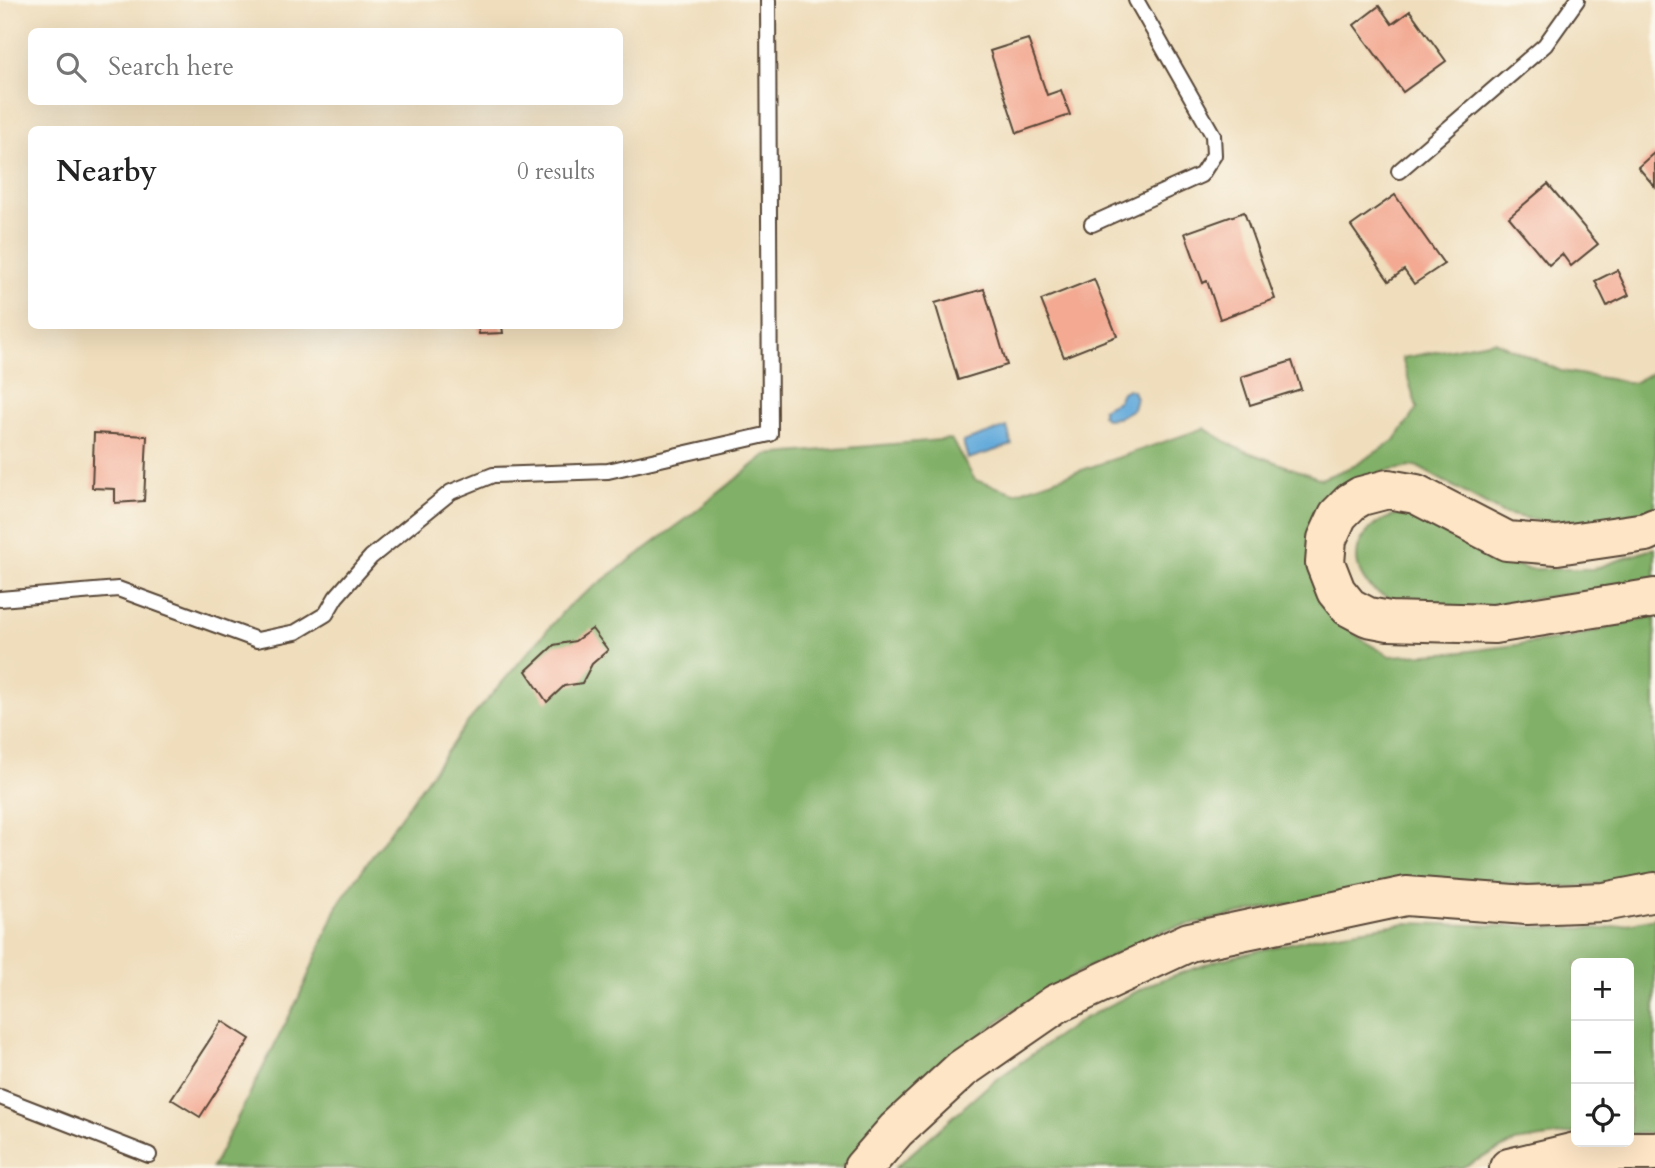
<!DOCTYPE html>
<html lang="en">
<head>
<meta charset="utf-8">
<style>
  body { margin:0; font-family:Cardo,serif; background:#f2f2f2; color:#222 }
  .controls { position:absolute; right:21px; bottom:21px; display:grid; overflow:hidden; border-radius:10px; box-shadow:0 7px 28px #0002 }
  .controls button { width:63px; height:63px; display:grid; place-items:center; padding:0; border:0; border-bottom:2px solid #e0e0e0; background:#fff; color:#222; font:35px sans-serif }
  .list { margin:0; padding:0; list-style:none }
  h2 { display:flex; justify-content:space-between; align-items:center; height:91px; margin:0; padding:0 28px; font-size:30px }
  h2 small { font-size:23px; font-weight:400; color:#767676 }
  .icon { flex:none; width:38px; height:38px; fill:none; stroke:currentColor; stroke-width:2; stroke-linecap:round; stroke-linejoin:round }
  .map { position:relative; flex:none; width:1655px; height:1168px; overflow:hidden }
  .search { position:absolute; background:#fff; box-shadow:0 7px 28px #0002; left:28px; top:28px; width:595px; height:77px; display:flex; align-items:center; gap:18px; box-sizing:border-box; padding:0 24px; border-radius:10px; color:#767676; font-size:26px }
  .panel { position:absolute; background:#fff; box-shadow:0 7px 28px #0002; left:28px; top:126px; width:595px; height:203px; border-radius:10px }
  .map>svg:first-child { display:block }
  .forest { fill:#81b068; stroke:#5e6d43; stroke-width:2 }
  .water { fill:#65abdb; stroke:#506a7c; stroke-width:2 }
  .building { fill:#f3a992 }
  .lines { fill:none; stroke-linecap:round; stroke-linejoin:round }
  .service-casing { stroke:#564536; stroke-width:18 }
  .secondary-casing { stroke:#564536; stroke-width:42 }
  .service { stroke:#fff; stroke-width:14 }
  .secondary { stroke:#fde5c5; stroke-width:38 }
</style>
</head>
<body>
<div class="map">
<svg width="1655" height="1168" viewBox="0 0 1655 1168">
  <rect width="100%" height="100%" fill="#fbf7ec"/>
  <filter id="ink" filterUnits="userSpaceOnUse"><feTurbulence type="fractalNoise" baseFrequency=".0143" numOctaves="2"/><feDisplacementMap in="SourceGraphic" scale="14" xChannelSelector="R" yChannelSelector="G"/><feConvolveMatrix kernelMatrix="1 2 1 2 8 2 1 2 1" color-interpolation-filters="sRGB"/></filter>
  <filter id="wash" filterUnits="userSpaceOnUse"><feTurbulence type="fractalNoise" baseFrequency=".00686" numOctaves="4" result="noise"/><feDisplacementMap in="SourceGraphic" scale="28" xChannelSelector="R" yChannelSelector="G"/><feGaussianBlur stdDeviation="1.57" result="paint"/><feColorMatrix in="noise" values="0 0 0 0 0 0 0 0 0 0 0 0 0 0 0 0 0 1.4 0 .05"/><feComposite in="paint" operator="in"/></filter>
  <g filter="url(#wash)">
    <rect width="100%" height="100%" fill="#efddbb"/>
    <!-- forest -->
    <g class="forest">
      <polygon points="1494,341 1561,371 1633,383 1655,371 1655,509 1614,522 1549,523 1502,513 1416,466 1382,472 1338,503 1333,616 1364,641 1390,656 1462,652 1569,638 1655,616 1655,879 1572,887 1481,881 1422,881 1256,910 1165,930 1079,972 1008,1014 909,1091 841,1168 212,1168 299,997 339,903 467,723 568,606 686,519 766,455 951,439 975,480 1015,493 1204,428 1237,448 1321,479 1354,466 1395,440 1417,408 1402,358"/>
      <path d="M1405,514L1426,521L1434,528L1478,551L1527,569H1593L1655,548V582C1604,589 1552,596 1501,604C1482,606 1455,614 1437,613C1421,612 1378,597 1368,585C1341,553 1368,517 1405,514Z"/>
      <polygon points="1655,918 1655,1133 1629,1134 1629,963 1576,963 1576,1133 1515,1142 1461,1168 895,1168 990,1084 1081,1020 1155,982 1219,960 1325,935 1406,923 1605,929"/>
    </g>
    <!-- water -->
    <g class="water">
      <polygon points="1128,389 1133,391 1136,398 1133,409 1117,418 1106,419 1102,415 1102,409 1118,401 1122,392"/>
      <polygon points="1007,427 1012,445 968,459 963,442"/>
    </g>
    <g id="blocks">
      <!-- building -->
      <g class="building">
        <polygon points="1379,6 1392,24 1410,11 1446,61 1403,92 1354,25"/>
        <polygon points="1028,39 1047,95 1061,90 1070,115 1017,133 990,51"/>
        <polygon points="1655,152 1655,187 1638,167"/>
        <polygon points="1548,184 1598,244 1571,266 1562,254 1549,265 1509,217"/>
        <polygon points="1395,195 1444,264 1414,284 1404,270 1389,281 1351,226"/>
        <polygon points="1244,212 1275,299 1220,319 1207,281 1203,283 1185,233"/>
        <polygon points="1617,270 1629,295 1607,306 1595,281"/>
        <polygon points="1094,279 1117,336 1064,357 1041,300"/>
        <polygon points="984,289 1007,365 958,380 935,303"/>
        <polygon points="478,326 502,326 503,333 479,334"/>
        <polygon points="1292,361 1301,389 1250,405 1241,377"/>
        <polygon points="94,433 147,436 144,501 115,503 115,489 92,488"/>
        <polygon points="592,629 608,650 592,664 582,683 564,686 547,702 526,671 554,645 575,641"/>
        <polygon points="222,1021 250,1039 200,1117 171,1099"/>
      </g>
    </g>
  </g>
  <g filter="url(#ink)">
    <use href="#blocks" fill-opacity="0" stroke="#564536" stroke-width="2"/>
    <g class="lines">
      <defs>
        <g id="service">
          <polyline points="1399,171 1545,45 1577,0"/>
          <polyline points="1092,224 1201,175 1214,155 1213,135 1136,0"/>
          <polyline points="0,599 118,589 257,640 296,632 326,614 336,597 371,557 451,492 493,475 608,471 770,434 768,0"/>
          <polyline points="0,1097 149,1155"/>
        </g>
        <g id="secondary">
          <polyline points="1655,528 1646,532 1557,545 1507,541 1416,494 1388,489 1361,496 1351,502 1338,515 1327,539 1325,563 1336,591 1349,607 1368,617 1389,621 1494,624 1655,598"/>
          <polyline points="863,1168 896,1130 962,1069 1056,1004 1189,942 1406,896 1527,905 1604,902 1655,892"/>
          <polyline points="1509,1168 1580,1151 1655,1151"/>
        </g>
      </defs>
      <!-- service casing -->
      <use href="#service" class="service-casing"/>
      <!-- secondary casing -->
      <use href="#secondary" class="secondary-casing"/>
      <!-- service -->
      <use href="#service" class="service"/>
      <!-- secondary -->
      <use href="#secondary" class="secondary"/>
    </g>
  </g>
</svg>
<div class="controls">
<button>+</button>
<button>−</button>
<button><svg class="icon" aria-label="locate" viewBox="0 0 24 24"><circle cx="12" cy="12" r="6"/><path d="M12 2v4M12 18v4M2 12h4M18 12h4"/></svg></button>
</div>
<div class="search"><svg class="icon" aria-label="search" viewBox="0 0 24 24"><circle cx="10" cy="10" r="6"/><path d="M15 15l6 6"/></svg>Search here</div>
<section class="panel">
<h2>Nearby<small>0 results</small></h2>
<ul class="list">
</ul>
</section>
</div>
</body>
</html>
